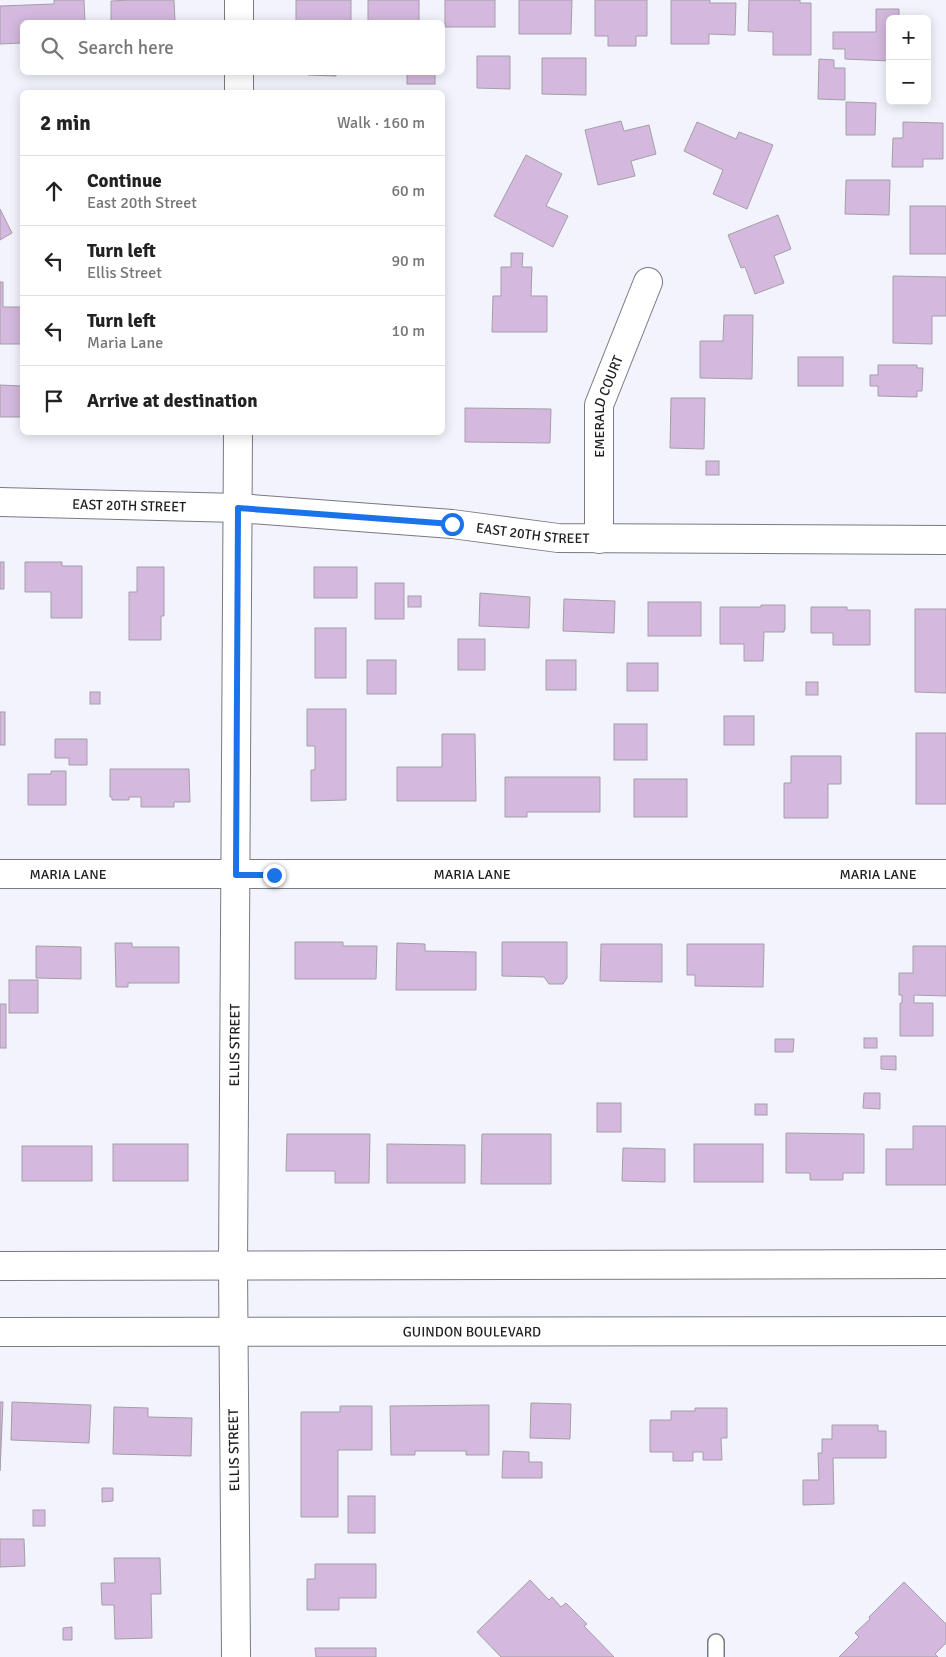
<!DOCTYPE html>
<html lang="en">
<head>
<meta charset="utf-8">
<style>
  body { margin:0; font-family:Signika,sans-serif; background:#f2f2f2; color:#222 }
  .controls { position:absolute; right:15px; top:15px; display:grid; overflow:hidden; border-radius:8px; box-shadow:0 2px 12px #0003 }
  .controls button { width:45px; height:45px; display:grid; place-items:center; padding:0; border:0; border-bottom:1px solid #e0e0e0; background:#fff; color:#222; font:25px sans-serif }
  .stop { position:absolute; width:15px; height:15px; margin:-11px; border:4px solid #1a73e8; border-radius:50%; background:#fff }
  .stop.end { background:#1a73e8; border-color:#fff; box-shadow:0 1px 5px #0008 }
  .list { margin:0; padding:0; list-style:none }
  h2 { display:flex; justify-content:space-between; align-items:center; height:65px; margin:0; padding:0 20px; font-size:21px }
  h2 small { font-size:16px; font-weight:400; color:#767676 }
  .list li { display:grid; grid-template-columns:32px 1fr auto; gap:15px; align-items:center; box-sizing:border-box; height:70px; padding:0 20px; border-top:1px solid #e0e0e0 }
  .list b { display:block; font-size:19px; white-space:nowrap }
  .list p { margin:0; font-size:16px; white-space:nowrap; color:#767676 }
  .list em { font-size:16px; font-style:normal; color:#767676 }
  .icon { flex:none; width:28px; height:28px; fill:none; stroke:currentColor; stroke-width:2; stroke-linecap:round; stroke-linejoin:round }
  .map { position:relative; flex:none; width:946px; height:1657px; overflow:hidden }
  .search { position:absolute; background:#fff; box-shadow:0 2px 12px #0003; left:20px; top:20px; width:425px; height:55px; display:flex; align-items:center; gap:12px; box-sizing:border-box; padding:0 18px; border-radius:8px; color:#767676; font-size:19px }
  .panel { position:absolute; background:#fff; box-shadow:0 2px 12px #0003; left:20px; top:90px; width:425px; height:345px; border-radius:8px }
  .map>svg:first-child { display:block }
  .building { fill:#d4b8de; stroke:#a49fa6 }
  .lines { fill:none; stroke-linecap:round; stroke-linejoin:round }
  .service-casing { stroke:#797a82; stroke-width:18 }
  .minor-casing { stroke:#797a82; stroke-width:30 }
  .service { stroke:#fff; stroke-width:15 }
  .minor { stroke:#fff; stroke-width:28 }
  .route { stroke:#1a73e8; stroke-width:6 }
  .labels { text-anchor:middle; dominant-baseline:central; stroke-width:4; stroke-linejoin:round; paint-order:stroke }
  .street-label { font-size:14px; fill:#1e1f22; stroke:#fff }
</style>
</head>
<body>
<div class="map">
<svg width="946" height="1657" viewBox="0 0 946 1657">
  <rect width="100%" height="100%" fill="#f2f3fc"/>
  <!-- building -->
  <g class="building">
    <polygon points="54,0 84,0 85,22 22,22 22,43 0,44 0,6 54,4"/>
    <polygon points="129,0 174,0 175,22 111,22 111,1"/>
    <rect x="296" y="0" width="55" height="22"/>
    <rect x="368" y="0" width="51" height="22"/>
    <rect x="445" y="0" width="50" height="27"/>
    <polygon points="519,0 572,0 571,34 519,34"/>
    <polygon points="595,0 647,0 647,36 636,36 636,46 608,46 608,36 595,36"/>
    <polygon points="671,0 710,0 710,3 736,3 735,35 709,34 709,44 671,44"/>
    <polygon points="749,0 800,0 800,3 811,3 811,55 773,55 773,32 748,31"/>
    <polygon points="876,9 899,9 899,19 890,19 890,61 845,59 845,49 833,49 833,32 876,32"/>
    <polygon points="477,56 510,56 510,89 477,88"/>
    <polygon points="542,58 586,58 586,95 542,94"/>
    <polygon points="819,59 834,60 834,68 845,68 845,100 818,99"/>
    <polygon points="308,72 336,72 336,76 308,75"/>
    <rect x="407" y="72" width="28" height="12"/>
    <polygon points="846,102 876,103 875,135 846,135"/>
    <polygon points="621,121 624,131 649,125 656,154 631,161 635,176 598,185 585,130"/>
    <polygon points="697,122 736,139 739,132 773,145 747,209 713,194 723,170 684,151"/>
    <polygon points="903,122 943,123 943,159 923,159 923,167 892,167 893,138 903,138"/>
    <polygon points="526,155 562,174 546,206 568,216 553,247 494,216"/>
    <polygon points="846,180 890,180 889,215 845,214"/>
    <rect x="910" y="206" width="36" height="48"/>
    <polygon points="0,209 12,233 0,240"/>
    <polygon points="778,215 791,249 774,256 784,283 755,294 745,267 741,268 728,235"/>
    <polygon points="511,253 523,253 522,267 532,267 531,296 547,296 547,332 492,332 493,296 501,296 501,267 511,267"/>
    <polygon points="893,276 946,277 946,316 932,316 932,344 893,343"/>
    <polygon points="0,282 3,282 3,307 22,307 22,344 0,344"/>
    <polygon points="724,315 753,315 752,379 700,378 700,341 723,341"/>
    <rect x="798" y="357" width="45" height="29"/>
    <polygon points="878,365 917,365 917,368 923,368 922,391 917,391 917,397 878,396 878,386 870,386 870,375 878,375"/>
    <polygon points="0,385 21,386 21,417 0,417"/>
    <polygon points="671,398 705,398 704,449 670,448"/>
    <polygon points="465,408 551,409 550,443 465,442"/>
    <rect x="706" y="461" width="13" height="14"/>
    <rect x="0" y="562" width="4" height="27"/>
    <polygon points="25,562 62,562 62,566 82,566 82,618 51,618 51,592 25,592"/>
    <polygon points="137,567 164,567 164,616 161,616 161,640 129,640 129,592 137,592"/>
    <rect x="314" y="567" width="43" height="31"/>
    <rect x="375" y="583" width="29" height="36"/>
    <polygon points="480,593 530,597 529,628 479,626"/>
    <rect x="408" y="596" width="13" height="11"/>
    <polygon points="564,599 615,601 614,633 563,631"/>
    <rect x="648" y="602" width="53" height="34"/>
    <polygon points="761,605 785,605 785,630 784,630 784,632 764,632 763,661 744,661 744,644 720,644 720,607 761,607"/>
    <polygon points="811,607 847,607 847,610 870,610 870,645 833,645 833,633 811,633"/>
    <polygon points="915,609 946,609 946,693 915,692"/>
    <rect x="315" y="628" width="31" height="50"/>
    <rect x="458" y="639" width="27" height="31"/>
    <rect x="367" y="660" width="29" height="34"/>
    <rect x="546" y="660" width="30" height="30"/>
    <rect x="627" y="663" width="31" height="28"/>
    <rect x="806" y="682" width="12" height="13"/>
    <rect x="90" y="692" width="10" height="12"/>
    <polygon points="307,709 346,709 346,800 311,801 311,770 315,770 315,746 307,746"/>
    <rect x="0" y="712" width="5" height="33"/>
    <rect x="724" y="716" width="30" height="29"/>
    <rect x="614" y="724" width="33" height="36"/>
    <rect x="916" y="733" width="30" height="71"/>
    <polygon points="442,734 475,734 476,801 397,801 397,767 442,767"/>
    <polygon points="55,739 87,739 87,765 69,765 69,758 55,758"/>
    <polygon points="791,756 841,756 841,784 828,784 828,818 784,818 784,783 791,783"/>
    <polygon points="110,769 189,769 190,802 174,802 174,807 141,807 141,797 129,797 129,800 112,800 112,797 110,797"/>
    <polygon points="51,771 66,771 66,805 28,805 28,774 51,774"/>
    <polygon points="505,777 600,777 600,812 527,812 527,817 505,817"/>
    <rect x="634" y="779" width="53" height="38"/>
    <polygon points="295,942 343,942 343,946 377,946 376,979 295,979"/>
    <polygon points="502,942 567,942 567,978 563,984 549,984 544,977 502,976"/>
    <polygon points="115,943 132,943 132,947 179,947 179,983 128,983 128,987 116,987"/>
    <polygon points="397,943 425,944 425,951 476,952 476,990 396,990"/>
    <polygon points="601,944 662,944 662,982 600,981"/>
    <polygon points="687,944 764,944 763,987 695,986 695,975 687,975"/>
    <polygon points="36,946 81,947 81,979 36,978"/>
    <polygon points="913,946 946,946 946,996 914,995 914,1003 933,1003 933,1036 900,1036 900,1003 902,1003 902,995 899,995 899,973 913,973"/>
    <rect x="9" y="980" width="29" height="33"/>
    <rect x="0" y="1004" width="6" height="44"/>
    <rect x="864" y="1038" width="13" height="10"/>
    <polygon points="775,1039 794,1039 793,1052 775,1052"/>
    <polygon points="881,1056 896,1056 896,1070 881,1069"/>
    <polygon points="864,1093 880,1093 880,1109 863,1108"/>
    <rect x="597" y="1103" width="24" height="29"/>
    <rect x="755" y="1104" width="12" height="11"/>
    <polygon points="913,1126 946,1126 946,1185 886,1185 886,1149 913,1149"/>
    <polygon points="786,1133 864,1134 864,1173 843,1173 843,1180 810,1180 810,1173 786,1173"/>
    <polygon points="287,1134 370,1134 369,1183 335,1183 335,1171 286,1171"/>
    <polygon points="482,1134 551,1134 551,1184 481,1184"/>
    <rect x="113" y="1144" width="75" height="37"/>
    <polygon points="387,1144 465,1145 465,1183 387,1183"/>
    <rect x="694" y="1144" width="69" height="38"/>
    <rect x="22" y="1146" width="70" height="35"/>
    <polygon points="623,1148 665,1149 665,1182 622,1181"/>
    <polygon points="0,1402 3,1402 0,1471"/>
    <polygon points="12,1402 91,1405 89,1443 11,1440"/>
    <polygon points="531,1403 571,1404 570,1439 530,1438"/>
    <polygon points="489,1405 489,1455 466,1455 466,1451 415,1451 415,1455 391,1455 390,1406"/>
    <polygon points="340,1406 372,1406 372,1450 338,1450 338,1517 301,1517 301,1412 340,1412"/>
    <polygon points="114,1407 148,1408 148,1417 192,1418 191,1456 113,1454"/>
    <polygon points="695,1408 727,1408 727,1438 721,1438 722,1460 703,1460 703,1452 693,1452 693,1461 673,1461 673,1452 650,1452 650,1420 671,1420 671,1411 695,1411"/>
    <polygon points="832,1425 878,1425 878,1431 886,1431 886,1458 833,1458 834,1504 803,1505 803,1480 819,1480 818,1453 822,1453 822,1439 832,1439"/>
    <polygon points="503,1451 529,1452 529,1462 542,1462 542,1478 502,1478"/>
    <polygon points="102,1488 113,1488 113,1501 102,1502"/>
    <rect x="348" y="1496" width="27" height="37"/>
    <rect x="33" y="1510" width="12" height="16"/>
    <polygon points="0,1539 24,1539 25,1566 0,1567"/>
    <polygon points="114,1558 160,1558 161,1594 151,1594 152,1638 115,1639 114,1605 102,1605 101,1583 115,1583"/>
    <polygon points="315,1564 376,1564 376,1598 339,1598 339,1610 307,1610 307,1579 315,1579"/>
    <polygon points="530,1580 549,1600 552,1597 561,1607 566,1603 587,1624 584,1626 614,1657 501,1657 477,1632"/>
    <polygon points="904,1582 946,1624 946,1643 935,1654 938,1657 839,1657 859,1637 855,1633 870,1619 869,1617"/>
    <polygon points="72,1627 72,1640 63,1640 63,1628"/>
    <polygon points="315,1648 376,1648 376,1657 316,1657"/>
  </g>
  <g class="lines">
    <defs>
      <polyline id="service" points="716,1642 716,1657"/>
      <g id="minor">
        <polyline points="239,22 239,0"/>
        <polyline points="239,92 239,72"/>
        <path id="s1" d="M0,502L238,508L452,524L558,538L946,540"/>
        <path id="s2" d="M599,539V405L648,282"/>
        <path id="s3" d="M0,874H946"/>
        <polyline points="0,1266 946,1264"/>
        <path id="s4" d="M0,1332L946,1331"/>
        <path id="s5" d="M236,1657L233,1266L238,432"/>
      </g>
    </defs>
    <!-- service casing -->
    <use href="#service" class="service-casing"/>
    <!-- minor casing -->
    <use href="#minor" class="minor-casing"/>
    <!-- service -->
    <use href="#service" class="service"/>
    <!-- minor -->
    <use href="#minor" class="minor"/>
  </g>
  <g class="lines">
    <!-- route -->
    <polyline class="route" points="274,875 236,875 238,508 452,524"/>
  </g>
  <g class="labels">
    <!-- street labels -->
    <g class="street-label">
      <text stroke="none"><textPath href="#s2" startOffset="134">EMERALD COURT</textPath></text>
      <text stroke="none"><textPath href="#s1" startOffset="129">EAST 20TH STREET</textPath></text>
      <text stroke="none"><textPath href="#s1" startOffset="534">EAST 20TH STREET</textPath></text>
      <text stroke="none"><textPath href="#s3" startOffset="878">MARIA LANE</textPath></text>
      <text stroke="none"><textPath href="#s3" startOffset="68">MARIA LANE</textPath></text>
      <text stroke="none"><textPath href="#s3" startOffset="472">MARIA LANE</textPath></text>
      <text stroke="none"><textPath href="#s5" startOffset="612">ELLIS STREET</textPath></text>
      <text stroke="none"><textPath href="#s4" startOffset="472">GUINDON BOULEVARD</textPath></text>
      <text transform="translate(234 1450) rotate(-91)">ELLIS STREET</text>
    </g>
  </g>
</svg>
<div class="controls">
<button>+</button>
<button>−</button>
</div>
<div class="stop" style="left:452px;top:524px"></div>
<div class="stop end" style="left:274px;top:875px"></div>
<div class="search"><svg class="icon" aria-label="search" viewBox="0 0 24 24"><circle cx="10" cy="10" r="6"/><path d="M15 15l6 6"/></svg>Search here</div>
<section class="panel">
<h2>2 min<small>Walk · 160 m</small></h2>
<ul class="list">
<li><svg class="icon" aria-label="ahead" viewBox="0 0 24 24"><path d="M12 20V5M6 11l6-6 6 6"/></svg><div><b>Continue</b><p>East 20th Street</p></div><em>60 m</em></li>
<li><svg class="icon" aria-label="left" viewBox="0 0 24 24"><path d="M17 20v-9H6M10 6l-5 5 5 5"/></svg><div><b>Turn left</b><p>Ellis Street</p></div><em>90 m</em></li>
<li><svg class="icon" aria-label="left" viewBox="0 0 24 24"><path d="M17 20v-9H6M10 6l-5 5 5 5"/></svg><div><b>Turn left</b><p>Maria Lane</p></div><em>10 m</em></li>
<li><svg class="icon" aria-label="arrive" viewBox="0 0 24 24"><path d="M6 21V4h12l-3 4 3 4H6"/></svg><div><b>Arrive at destination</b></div></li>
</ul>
</section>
</div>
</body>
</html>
